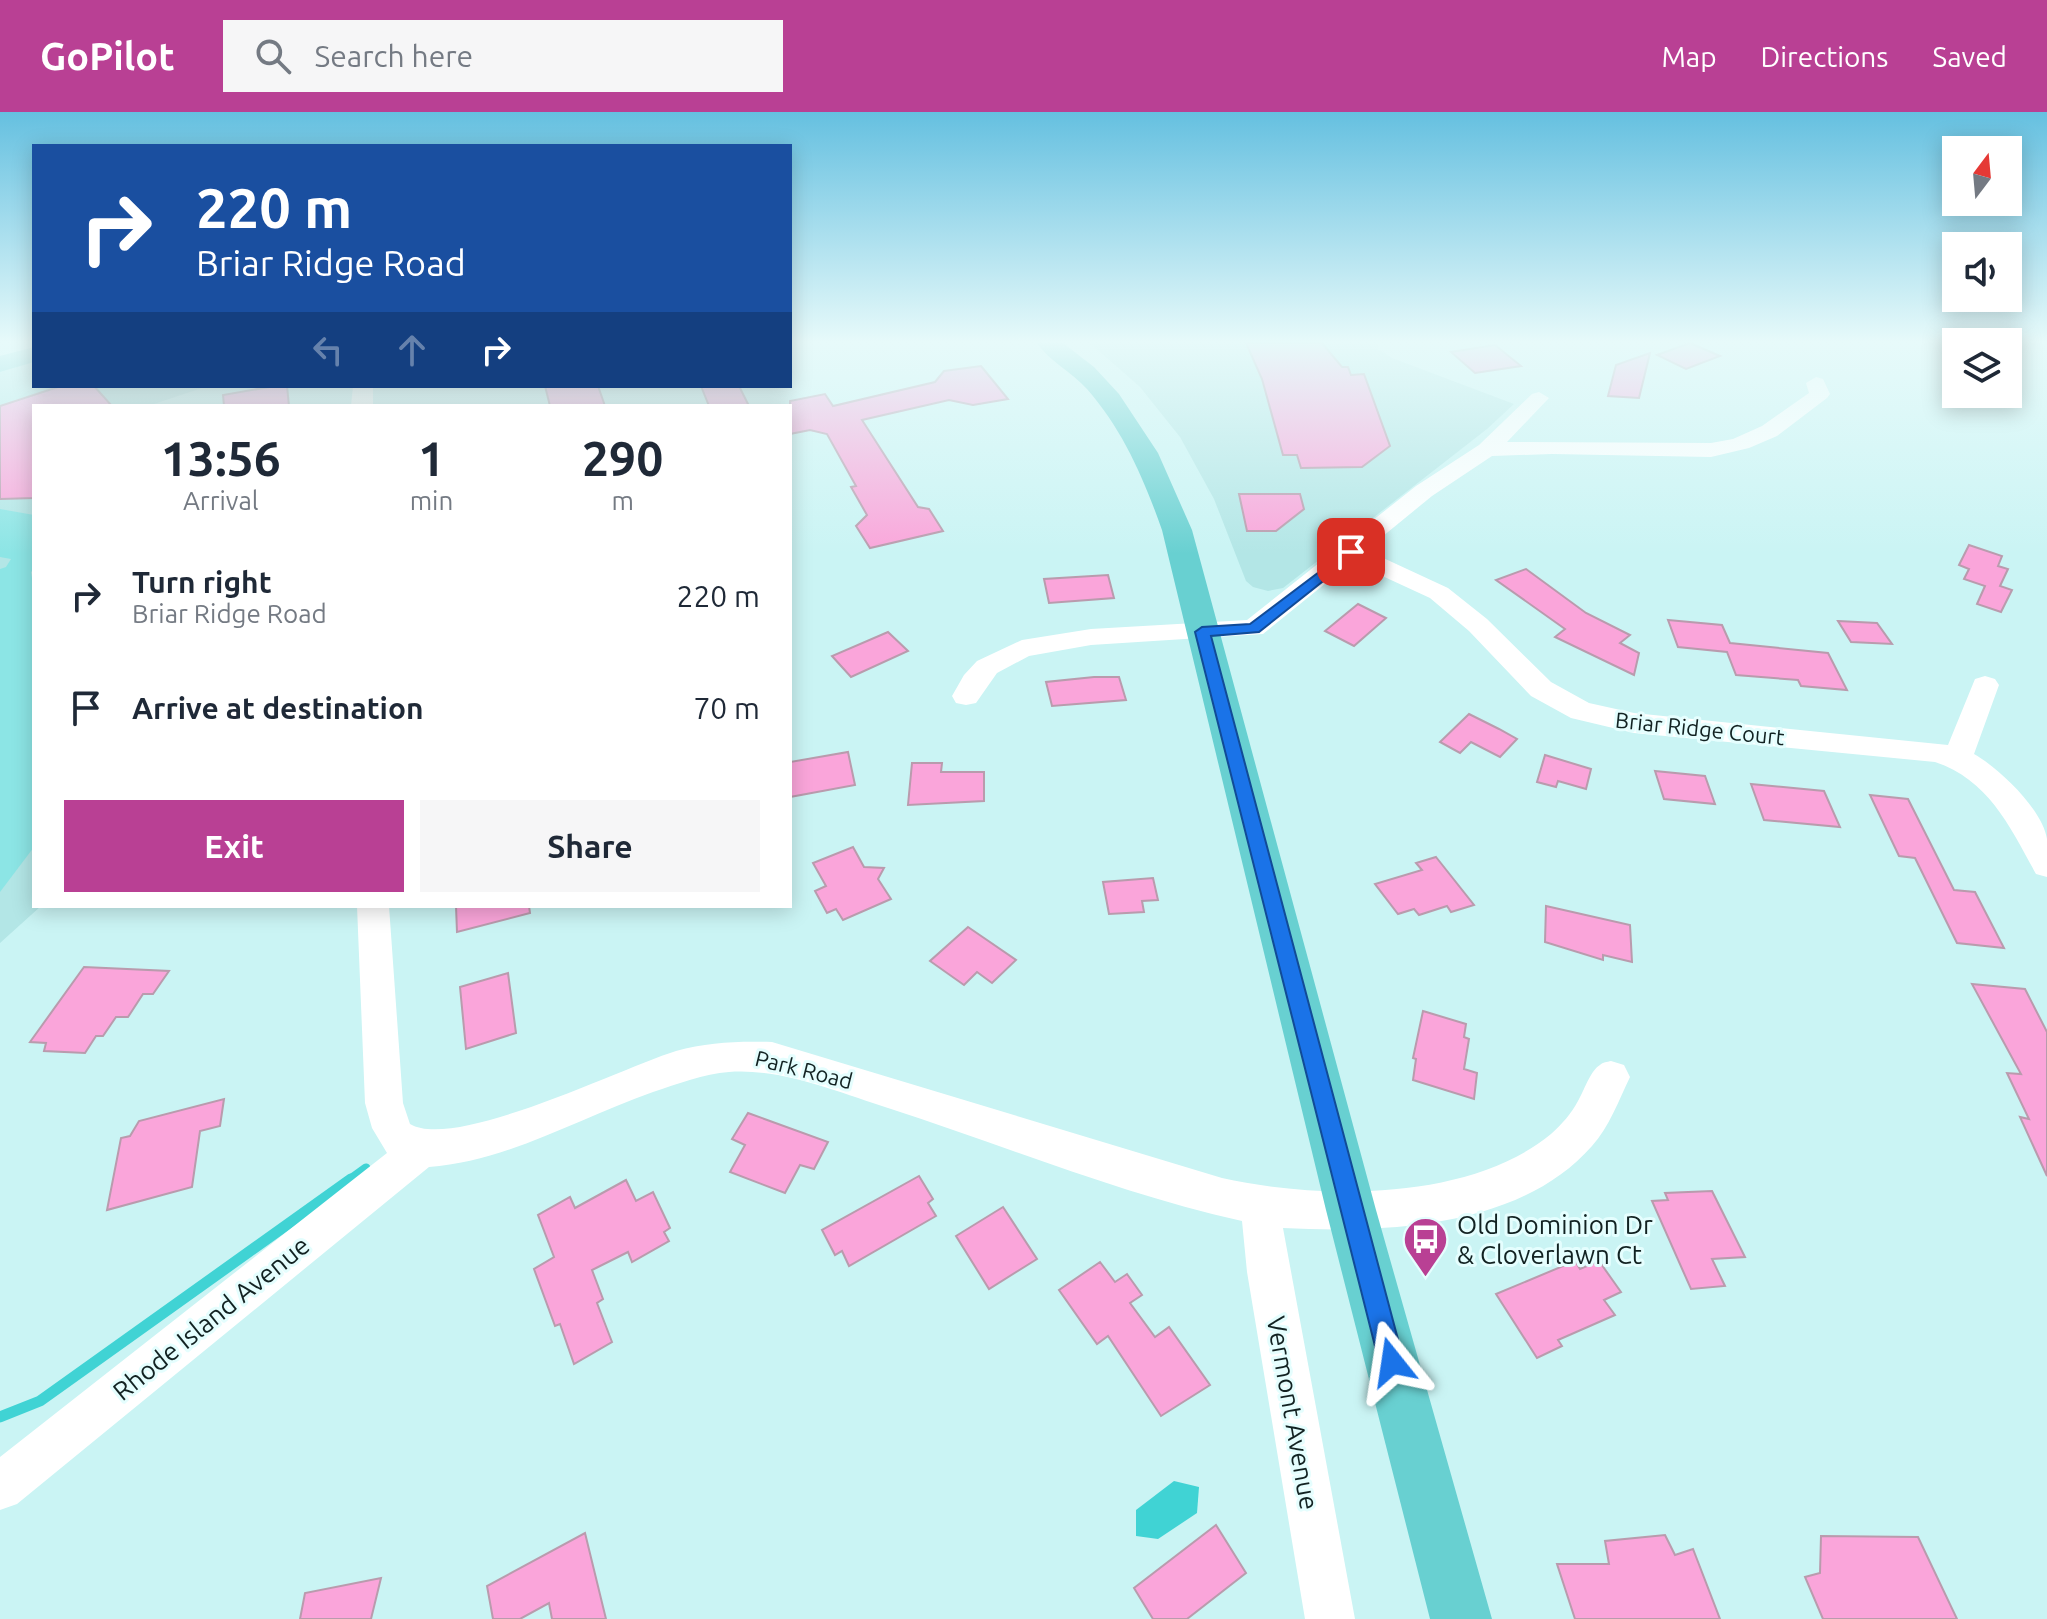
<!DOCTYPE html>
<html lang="en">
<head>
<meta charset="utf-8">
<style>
  :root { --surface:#fff; --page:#f6f6f7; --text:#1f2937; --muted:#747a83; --accent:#b94094 }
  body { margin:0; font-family:Ubuntu,sans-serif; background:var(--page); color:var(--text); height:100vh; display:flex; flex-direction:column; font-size:30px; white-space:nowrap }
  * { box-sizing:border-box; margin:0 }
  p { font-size:26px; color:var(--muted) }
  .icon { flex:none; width:44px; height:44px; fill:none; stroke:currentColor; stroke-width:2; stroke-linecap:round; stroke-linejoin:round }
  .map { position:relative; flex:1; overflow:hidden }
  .drawer { position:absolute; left:32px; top:292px; width:760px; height:504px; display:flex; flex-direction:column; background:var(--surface); border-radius:0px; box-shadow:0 4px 20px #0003 }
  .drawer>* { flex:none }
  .banner { position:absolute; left:32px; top:32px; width:760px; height:244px; border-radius:0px; box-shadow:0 4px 20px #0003; background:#1a4fa0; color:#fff; overflow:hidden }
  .needle { width:52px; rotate:16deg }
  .fabs { position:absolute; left:1942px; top:24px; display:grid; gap:16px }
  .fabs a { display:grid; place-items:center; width:80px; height:80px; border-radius:0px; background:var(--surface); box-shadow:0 4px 20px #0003; font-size:40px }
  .pin { position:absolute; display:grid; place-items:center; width:68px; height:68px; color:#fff; margin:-34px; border-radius:16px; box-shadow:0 4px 12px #0006 }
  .me { position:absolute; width:88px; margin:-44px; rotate:345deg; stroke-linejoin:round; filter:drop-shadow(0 0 6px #0008) }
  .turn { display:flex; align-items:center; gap:28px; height:168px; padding:0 32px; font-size:36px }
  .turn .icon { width:104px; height:104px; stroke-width:2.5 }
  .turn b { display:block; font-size:56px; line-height:68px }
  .lanes { display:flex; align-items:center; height:76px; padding:0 32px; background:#0003; justify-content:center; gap:40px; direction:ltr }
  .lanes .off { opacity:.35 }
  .eta { display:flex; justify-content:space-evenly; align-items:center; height:136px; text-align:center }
  .eta b { font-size:48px; font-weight:600; line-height:56px }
  .cta { display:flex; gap:16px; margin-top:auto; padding:16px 32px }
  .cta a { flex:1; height:92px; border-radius:0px; background:var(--accent); color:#fff; font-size:32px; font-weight:600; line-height:92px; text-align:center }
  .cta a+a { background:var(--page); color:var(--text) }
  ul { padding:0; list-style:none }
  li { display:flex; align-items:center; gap:24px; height:112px; padding:0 32px }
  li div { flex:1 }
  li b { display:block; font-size:30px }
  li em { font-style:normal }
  header { display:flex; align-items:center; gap:48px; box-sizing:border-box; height:112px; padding:0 40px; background:var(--accent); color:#fff }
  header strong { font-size:38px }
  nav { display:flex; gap:44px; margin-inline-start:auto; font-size:28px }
  .search { width:560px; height:72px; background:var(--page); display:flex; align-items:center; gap:20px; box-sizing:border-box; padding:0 28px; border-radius:0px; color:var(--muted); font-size:30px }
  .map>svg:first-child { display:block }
</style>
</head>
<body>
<header>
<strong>GoPilot</strong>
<div class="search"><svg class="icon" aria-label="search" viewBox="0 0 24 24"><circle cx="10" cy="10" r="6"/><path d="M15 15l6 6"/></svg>Search here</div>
<nav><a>Map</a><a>Directions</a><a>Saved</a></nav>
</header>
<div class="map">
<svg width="2047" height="1507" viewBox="0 0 2047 1507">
  <rect width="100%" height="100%" fill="#caf4f4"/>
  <g fill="#b3e6e6">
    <polygon points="1090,231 1378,231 1378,237 1392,246 1514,292 1487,317 1283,476 1268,479 1253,475 1246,469 1214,387 1180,325 1140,275"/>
    <polygon points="34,243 34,274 208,274 148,294 34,294 34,794 41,794 0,831 0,260 33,250"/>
  </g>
  <polygon fill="#8ce5e5" points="0,397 34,403 34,457 31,460 34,478 34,735 0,780 0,457 6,455 11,447 0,445"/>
  <polygon fill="#40d3d4" points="1174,1369 1199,1375 1197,1401 1158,1427 1136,1424 1136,1398"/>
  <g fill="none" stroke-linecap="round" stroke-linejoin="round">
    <polyline stroke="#40d3d4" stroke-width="9" points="348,1069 366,1056"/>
    <polyline stroke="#40d3d4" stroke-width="11" points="0,1305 40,1289 351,1067"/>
  </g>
  <g fill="#faa5da" stroke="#b99bad" stroke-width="2">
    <polygon points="1246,231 1322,231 1342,255 1348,255 1351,263 1364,262 1390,334 1362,355 1301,356 1297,343 1283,343 1262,267"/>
    <polygon points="1690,231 1720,244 1686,257 1657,243"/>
    <polygon points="1495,233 1521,254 1475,261 1451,240"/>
    <polygon points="1650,241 1639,286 1608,284 1616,253"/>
    <polygon points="981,254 1008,287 973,293 949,288 862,308 918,395 929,397 943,419 870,436 856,414 867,403 851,375 856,374 827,322 810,318 790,322 790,289 825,282 833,294 935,270 944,259"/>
    <polygon points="61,274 94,274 112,294 34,294 34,386 0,387 0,294"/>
    <polygon points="275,274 287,274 289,294 224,294 223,283"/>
    <polygon points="545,274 598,274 605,294 550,294"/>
    <polygon points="701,274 739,274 749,294 709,294"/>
    <polygon points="1239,382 1300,382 1304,397 1276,419 1247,419"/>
    <polygon points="1969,433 2002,444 1998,454 2008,457 2000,474 2012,478 2001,500 1977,492 1985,474 1964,467 1969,457 1959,453"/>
    <polygon points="1526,457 1586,501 1630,523 1620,531 1639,541 1634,563 1555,525 1565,517 1496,468"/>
    <polygon points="1108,463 1114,486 1049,491 1044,467"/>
    <polygon points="1358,492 1386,506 1354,534 1325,519"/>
    <polygon points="1668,508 1722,513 1730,531 1828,541 1847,578 1801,574 1798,568 1736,563 1727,540 1678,535"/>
    <polygon points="1838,509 1877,511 1892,532 1851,530"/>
    <polygon points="888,520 908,539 851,565 832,544"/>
    <polygon points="1094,565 1119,565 1126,588 1052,594 1046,570"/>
    <polygon points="1469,602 1499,617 1517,627 1500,645 1471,630 1460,641 1440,630"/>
    <polygon points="848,640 855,673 790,685 790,650"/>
    <polygon points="1545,643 1591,657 1586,677 1558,669 1556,675 1537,670"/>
    <polygon points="912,651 942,651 941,660 984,660 984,689 908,693"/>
    <polygon points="1655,659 1705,664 1715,692 1664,687"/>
    <polygon points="1751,672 1824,679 1840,715 1764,708"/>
    <polygon points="1870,683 1908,687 1954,778 1975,780 2004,836 1957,831 1915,746 1899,744"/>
    <polygon points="853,735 864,755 884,756 878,767 891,787 843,808 836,797 827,801 815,779 826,774 813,751"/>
    <polygon points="1436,745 1474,793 1451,800 1447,794 1419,803 1414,797 1398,802 1375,772 1422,758 1416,751"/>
    <polygon points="1153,766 1158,788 1142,789 1144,800 1109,802 1103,770"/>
    <polygon points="456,794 529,794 530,801 457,820"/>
    <polygon points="1546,794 1630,813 1632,850 1603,843 1603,848 1545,830"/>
    <polygon points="968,815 1016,848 992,871 977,860 964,873 930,849"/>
    <polygon points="84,855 169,859 153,882 143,882 128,905 116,905 103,924 96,924 85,941 44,939 46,931 30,930"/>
    <polygon points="508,861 516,921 466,937 460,875"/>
    <polygon points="1972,872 2025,877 2047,920 2047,1064 2020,1005 2029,1007 2007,961 2021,962"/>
    <polygon points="1423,899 1466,912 1464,925 1469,927 1464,957 1477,961 1474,987 1413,968 1416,947 1413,946"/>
    <polygon points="224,987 220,1014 200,1019 192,1075 107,1098 121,1026 130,1024 139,1009"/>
    <polygon points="748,1001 828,1030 814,1057 800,1053 785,1081 730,1060 745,1033 732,1027"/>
    <polygon points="919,1064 933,1087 928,1091 936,1104 849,1154 842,1139 835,1143 822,1118"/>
    <polygon points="626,1068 636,1089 653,1080 670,1116 664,1120 669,1129 632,1150 628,1140 592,1158 603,1187 597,1191 612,1230 574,1252 560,1212 555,1214 534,1157 554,1145 538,1103 570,1085 575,1096"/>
    <polygon points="1712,1079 1745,1145 1712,1147 1725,1174 1691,1177 1652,1089 1668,1088 1665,1081"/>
    <polygon points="1003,1095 1037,1147 989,1177 956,1124"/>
    <polygon points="1575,1149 1580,1157 1599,1149 1621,1180 1604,1188 1615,1203 1558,1228 1562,1234 1537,1246 1496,1182"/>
    <polygon points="1100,1150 1115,1170 1127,1162 1142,1183 1130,1191 1155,1225 1169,1215 1210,1273 1161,1304 1108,1224 1097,1232 1059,1178"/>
    <polygon points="1216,1413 1246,1461 1187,1507 1153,1507 1134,1476"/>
    <polygon points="585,1421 606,1507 552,1507 549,1491 520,1507 493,1507 487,1474"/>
    <polygon points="1665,1423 1675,1443 1693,1437 1720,1507 1575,1507 1557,1452 1609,1452 1605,1429"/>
    <polygon points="1821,1424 1918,1425 1957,1507 1823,1507 1805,1465 1820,1461"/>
    <polygon points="381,1466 371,1507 300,1507 305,1481"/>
  </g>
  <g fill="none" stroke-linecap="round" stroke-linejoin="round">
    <g fill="#fff" fill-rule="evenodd">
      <path d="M1816,265L1823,267L1830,282L1827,286L1777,324L1749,336L1711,345L1552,342L1492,344L1432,384L1366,438L1448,476L1487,507L1551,570L1589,591L1634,601L1948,633L1975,567L1985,564L1995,567L1999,573L1974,642C1999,656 2043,698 2047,727C2047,739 2047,753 2047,765L2036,762C2010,715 1989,668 1935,650L1634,621L1571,606L1531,584L1469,519L1430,486L1352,450L1263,522L1091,533L1029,544L997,561L976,591L966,593L956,591L952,584L964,563L977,549L1022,528L1091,517L1247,508L1416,374L1479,333L1532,282L1539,280L1549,286L1507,330L1711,331L1733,327L1762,314L1809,281L1806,271Z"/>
      <polygon points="353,274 373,274 373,294 351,294"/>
      <path d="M357,794H389L403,991L410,1012C455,1039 621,956 676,939C708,930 739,929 772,930L1222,1066C1320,1088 1470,1089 1551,1022C1562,1012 1571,1002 1578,989C1584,979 1590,959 1600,953C1603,950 1607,950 1611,949L1624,953L1630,965C1619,988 1609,1015 1592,1034C1519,1117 1384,1121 1283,1116L1355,1507H1305L1247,1160L1242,1109C1121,1082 1006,1034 888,996C838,980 782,956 729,960C704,962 677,972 653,980C579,1006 508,1049 429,1055L17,1392L0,1398V1345L387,1041L372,1016L365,991Z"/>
    </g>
    <g fill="#68d0d1" fill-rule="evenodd">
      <path d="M1037,231H1063L1094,255L1119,282L1158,341L1192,418L1376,1098L1492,1507H1430L1326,1098L1162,418C1144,367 1123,318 1087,277C1072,260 1049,249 1037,231Z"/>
      <polygon points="34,235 34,250 0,260 0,244"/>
    </g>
  </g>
  <linearGradient id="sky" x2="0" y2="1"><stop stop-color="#65c0e0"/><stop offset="0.52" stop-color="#e7fafa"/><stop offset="1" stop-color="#e7fafa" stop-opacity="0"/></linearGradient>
  <rect width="2047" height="442" fill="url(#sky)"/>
  <polygon fill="#1a73e8" stroke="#114b97" stroke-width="2" points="1351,436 1358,440 1356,443 1259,520 1211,524 1404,1250 1401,1258 1392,1262 1383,1258 1379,1250 1195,520 1202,515 1250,512"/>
  <defs>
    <symbol id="bus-pin" viewBox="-11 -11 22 30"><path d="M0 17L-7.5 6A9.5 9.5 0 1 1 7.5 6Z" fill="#b94094" stroke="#e5fefe"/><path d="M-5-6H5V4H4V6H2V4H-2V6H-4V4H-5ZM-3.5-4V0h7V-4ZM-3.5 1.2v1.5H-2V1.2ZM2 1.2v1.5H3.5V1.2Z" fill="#fff"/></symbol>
  </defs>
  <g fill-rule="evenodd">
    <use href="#bus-pin" x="1400" y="1102" width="51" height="69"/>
  </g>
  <g text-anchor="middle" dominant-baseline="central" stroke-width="6" stroke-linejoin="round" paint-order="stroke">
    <g font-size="22" fill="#122222" stroke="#e5fefe">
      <text transform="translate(1700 616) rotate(6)">Briar Ridge Court</text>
      <text transform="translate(804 957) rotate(14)">Park Road</text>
    </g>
    <g font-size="26" fill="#122222" stroke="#e5fefe" text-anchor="start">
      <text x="1457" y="1112">Old Dominion Dr<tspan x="1457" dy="30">&amp; Cloverlawn Ct</tspan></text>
    </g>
    <g font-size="26" fill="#122222" stroke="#e5fefe">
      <text transform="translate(211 1206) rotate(-39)">Rhode Island Avenue</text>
      <text transform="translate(1293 1301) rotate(80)">Vermont Avenue</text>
    </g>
  </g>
</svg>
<div class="fabs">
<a><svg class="needle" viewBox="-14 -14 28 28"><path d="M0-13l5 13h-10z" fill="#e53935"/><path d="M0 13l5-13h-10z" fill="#747a83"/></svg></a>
<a><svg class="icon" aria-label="sound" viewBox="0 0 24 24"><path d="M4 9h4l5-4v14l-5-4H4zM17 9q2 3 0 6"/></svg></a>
<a><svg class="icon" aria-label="layers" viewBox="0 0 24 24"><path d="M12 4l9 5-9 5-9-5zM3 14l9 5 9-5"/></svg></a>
</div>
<div class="pin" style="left:1351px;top:440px;background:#d93025"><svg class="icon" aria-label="arrive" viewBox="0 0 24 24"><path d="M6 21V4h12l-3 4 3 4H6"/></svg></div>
<svg class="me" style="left:1392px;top:1250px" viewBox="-20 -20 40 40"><path d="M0-17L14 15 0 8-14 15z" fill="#1a73e8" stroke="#fff" stroke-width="4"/></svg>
<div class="banner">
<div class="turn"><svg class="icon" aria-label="right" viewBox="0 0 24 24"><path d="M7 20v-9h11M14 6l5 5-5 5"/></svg><div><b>220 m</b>Briar Ridge Road</div></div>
<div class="lanes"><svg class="icon off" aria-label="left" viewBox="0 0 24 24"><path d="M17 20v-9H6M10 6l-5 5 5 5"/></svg><svg class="icon off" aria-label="ahead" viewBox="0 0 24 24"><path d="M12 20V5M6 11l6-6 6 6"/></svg><svg class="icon" aria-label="right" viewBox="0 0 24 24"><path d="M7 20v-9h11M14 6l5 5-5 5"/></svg></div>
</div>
<section class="drawer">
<div class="eta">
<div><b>13:56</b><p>Arrival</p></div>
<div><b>1</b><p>min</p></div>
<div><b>290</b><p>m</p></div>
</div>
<ul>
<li><svg class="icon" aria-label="right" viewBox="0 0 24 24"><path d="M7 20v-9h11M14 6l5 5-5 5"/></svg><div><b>Turn right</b><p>Briar Ridge Road</p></div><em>220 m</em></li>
<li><svg class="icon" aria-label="arrive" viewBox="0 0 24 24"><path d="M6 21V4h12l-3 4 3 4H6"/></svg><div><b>Arrive at destination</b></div><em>70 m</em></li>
</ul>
<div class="cta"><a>Exit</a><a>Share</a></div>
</section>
</div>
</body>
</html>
